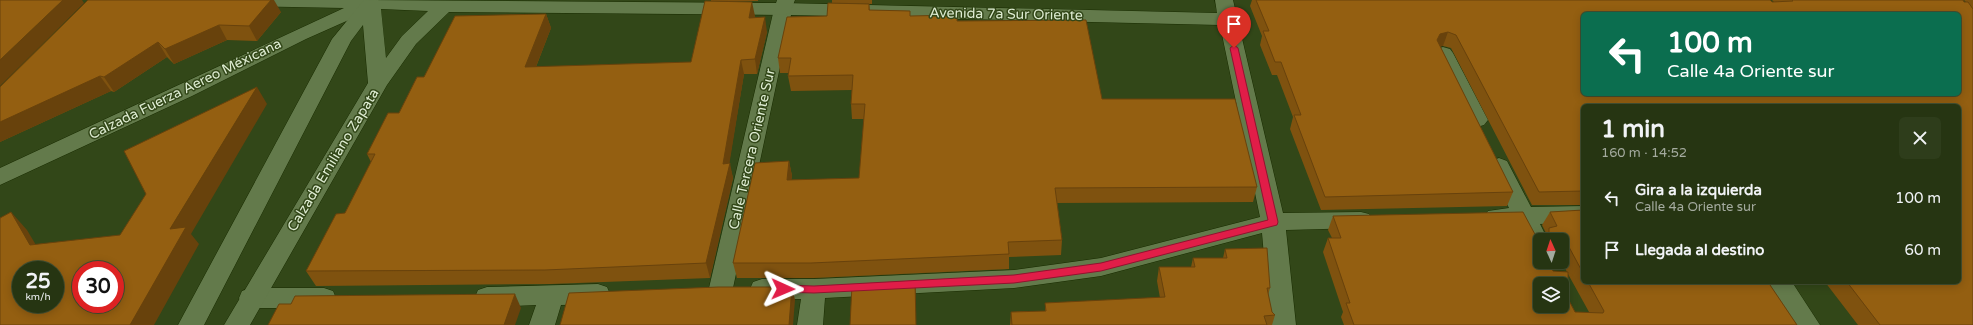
<!DOCTYPE html>
<html lang="es">
<head>
<meta charset="utf-8">
<style>
  :root { --surface:#263512; --page:#2e3d1b; --text:#f1f3f6; --muted:#a4ab9f; --line:#425032 }
  body { margin:0; font-family:"Varela Round",sans-serif; background:var(--page); color:var(--text); height:100vh; display:flex; flex-direction:column; font-size:15px; white-space:nowrap }
  * { box-sizing:border-box; margin:0 }
  p { font-size:13px; color:var(--muted) }
  .icon { flex:none; width:22px; height:22px; fill:none; stroke:currentColor; stroke-width:2; stroke-linecap:round; stroke-linejoin:round }
  .map { position:relative; flex:1; overflow:hidden }
  .drawer { position:absolute; left:1581px; top:104px; width:380px; height:180px; display:flex; flex-direction:column; background:var(--surface); border-radius:6px; box-shadow:0 2px 10px #0003,0 0 0 1px var(--line) }
  .drawer>* { flex:none }
  .top-card { position:absolute; left:1581px; top:12px; width:380px; height:84px; border-radius:6px; box-shadow:0 2px 10px #0003,0 0 0 1px var(--line); background:#0b6e4f; color:#fff; overflow:hidden }
  .needle { width:26px; rotate:357deg }
  .buttons { position:absolute; left:1533px; top:233px; display:grid; gap:8px }
  .buttons a { display:grid; place-items:center; width:36px; height:36px; border-radius:6px; background:var(--surface); box-shadow:0 2px 10px #0003,0 0 0 1px var(--line); font-size:20px }
  .speed { position:absolute; left:12px; top:261px; display:flex; gap:8px; font-size:20px; font-weight:700; text-align:center }
  .speed>* { display:grid; place-content:center; width:52px; height:52px; border-radius:50%; background:var(--surface); box-shadow:0 2px 10px #0003,0 0 0 1px var(--line); line-height:1 }
  .speed small { font-size:10px; font-weight:400 }
  .speed .limit { border:6px solid #d22; background:#fff; color:#111 }
  .pin { position:absolute; display:grid; place-items:center; width:34px; height:34px; color:#fff; margin:-41px -17px; border-radius:50% 50% 50% 0; rotate:-45deg; box-shadow:0 0 4px #0007 }
  .pin .icon { rotate:45deg }
  .me { position:absolute; width:44px; margin:-22px; rotate:91deg; stroke-linejoin:round; filter:drop-shadow(0 0 3px #0008) }
  .turn { display:flex; align-items:center; gap:14px; height:84px; padding:0 20px; font-size:18px }
  .turn .icon { width:52px; height:52px; stroke-width:2.5 }
  .turn b { display:block; font-size:28px; line-height:34px }
  .round { display:grid; place-items:center; flex:none; width:42px; height:42px; border-radius:6px; background:var(--page) }
  .summary { display:flex; align-items:center; justify-content:space-between; height:68px; padding:0 20px }
  h1 { font-size:24px; font-weight:700; line-height:30px }
  ul { padding:0; list-style:none }
  li { display:flex; align-items:center; gap:12px; height:52px; padding:0 20px }
  li div { flex:1 }
  li b { display:block; font-size:15px }
  li em { font-style:normal }
  .map>svg:first-child { display:block }
</style>
</head>
<body>
<div class="map">
<svg width="1973" height="325" viewBox="0 0 1973 325">
  <rect width="100%" height="100%" fill="#324718"/>
  <g fill="none" stroke-linecap="round" stroke-linejoin="round">
    <defs>
      <g id="street">
        <polygon points="236,0 378,0 380,3 378,7 306,39 192,96 0,185 0,168 344,8 245,6 238,4"/>
        <polygon points="1215,0 1233,0 1283,213 1361,212 1369,214 1373,220 1369,226 1361,228 1286,230 1296,325 1270,325 1262,233 1101,276 1014,288 825,298 823,325 797,325 801,299 762,299 753,296 750,289 753,282 762,279 814,279 1014,270 1101,258 1260,217 1220,25 791,15 733,288 730,295 721,298 712,295 709,288 774,9 776,5 783,3 1217,13"/>
        <polygon points="1443,47 1450,49 1453,53 1488,120 1484,125 1477,127 1470,125 1466,120 1433,53 1436,49"/>
        <polygon points="1499,158 1507,161 1531,207 1583,206 1583,222 1540,224 1548,240 1540,240 1540,256 1532,253 1517,225 1496,225 1488,223 1484,217 1488,211 1509,208 1488,166 1491,161"/>
        <polygon points="1767,282 1792,282 1820,325 1793,325"/>
        <polygon points="598,284 607,287 610,294 607,301 598,304 561,305 555,325 529,325 536,305 487,307 478,304 475,297 478,290 487,287"/>
        <polygon points="251,288 324,288 333,291 336,298 333,305 324,308 251,308 242,305 239,298 242,291"/>
      </g>
      <path id="secondary" d="M364,0L776,3L777,0H795L790,13L783,15L449,12L416,44L387,85L250,325H224L368,83L363,25L351,41L204,325H178L332,39ZM381,9L428,11L402,36L386,58Z"/>
    </defs>
    <use href="#street" stroke="#192c00" stroke-width="1"/>
    <use href="#secondary" stroke="#192c00" stroke-width="1"/>
    <use href="#street" fill="#637a4b" fill-rule="evenodd"/>
    <use href="#secondary" fill="#637a4b" fill-rule="evenodd"/>
  </g>
  <g fill="#7f520f" fill-rule="evenodd">
    <polygon points="88,0 281,12 257,41 227,40 174,64 167,57 114,92 111,91 0,142 0,87"/>
    <rect x="711" y="0" width="47" height="1"/>
    <polygon points="832,0 872,0 872,4 832,3"/>
    <path d="M1252,0H1770L1772,2H1774L1772,0H1963L1964,2H1966L1964,0H1973V325H1858L1825,282H1959V106H1583V205H1532L1451,48L1443,46H1440L1513,192L1507,206L1321,210L1290,129L1293,117L1277,75H1272L1260,45L1262,36L1250,6ZM1583,14L1959,94H1583Z"/>
    <polygon points="869,4 870,10 910,11 910,16 958,21 1102,99 1257,187 1253,202 1057,203 1062,240 1061,255 1009,257 1009,269 814,278 737,278 733,263 789,161 792,176 791,180 859,178 864,119 852,119 851,104 852,90 791,91 788,76 789,73 780,73 778,58"/>
    <polygon points="546,14 551,28 536,67 691,62 755,16 755,17 767,32 757,74 744,74 729,163 733,178 710,278 551,284 316,286 306,271 345,213 371,162 367,154 399,113"/>
    <path d="M1583,210V282H1768L1797,325H1344L1341,317L1343,312L1323,252L1328,238H1332L1328,230L1333,216L1540,262L1553,271L1567,272L1562,262V240H1542L1546,233L1542,225L1550,212ZM1568,274L1589,312H1575L1566,295L1568,291Z"/>
    <polygon points="1225,249 1270,288 1268,295 1272,312 1275,315 1272,325 1010,325 1011,312 1045,311 1045,303 1160,298 1157,281 1159,267 1191,267 1193,258 1223,258"/>
  </g>
  <g fill="#68420c">
    <polygon points="63,0 82,0 84,3 0,86 0,60"/>
    <polygon points="271,0 274,0 281,12 257,41 249,26"/>
    <polygon points="752,2 755,16 751,32 749,18"/>
    <polygon points="546,14 551,28 530,82 525,67"/>
    <polygon points="765,17 767,32 757,74 755,59"/>
    <polygon points="219,25 227,40 174,64 165,49"/>
    <polygon points="1448,32 1443,46 1435,48 1437,40 1440,34"/>
    <polygon points="158,42 167,57 114,92 104,77"/>
    <polygon points="741,60 744,74 729,166 730,163 733,178 710,278 706,263"/>
    <polygon points="100,76 111,91 0,142 0,122"/>
    <polygon points="257,87 267,104 191,234 199,244 154,325 130,325 170,229"/>
    <polygon points="789,161 792,176 789,195 787,180"/>
    <polygon points="11,212 27,230 46,262 30,245"/>
    <polygon points="915,281 916,295 916,325"/>
    <polygon points="792,287 795,300 793,325 789,325"/>
    <polygon points="515,294 521,308 515,325 504,325"/>
  </g>
  <g fill="#945f11" stroke="#68420c" fill-rule="evenodd">
    <polygon points="0,0 63,0 0,60"/>
    <polygon points="88,0 271,0 249,26 219,25 165,49 158,42 104,77 100,76 0,122 0,87"/>
    <path d="M1256,0H1770L1772,2L1793,1L1792,0H1963L1964,2H1968L1973,9V325H1880L1847,282H1959V106H1583V191L1539,192L1456,35L1448,32L1440,34L1437,40L1513,192L1325,197L1294,115H1301L1281,62H1275L1263,31H1269ZM1583,14H1959V94H1583Z"/>
    <polygon points="705,1 752,2 749,18 765,17 755,59 741,60 723,164 730,163 706,263 545,270 306,271 336,214 345,213 375,154 367,154 388,113 399,113 417,77 424,77 455,16 546,14 525,67 691,62"/>
    <polygon points="828,3 869,4 869,10 910,11 910,16 957,15 957,21 1086,20 1102,99 1235,99 1257,187 1055,188 1062,240 1008,242 1009,254 811,263 733,263 755,163 789,161 787,180 859,178 865,104 851,104 853,75 788,76 791,58 778,58 787,17 827,16"/>
    <path d="M257,87L170,229L186,227L130,325H0V218L11,212L30,245L120,235L146,194L124,151ZM21,270H55V304H21ZM81,270H115V304H81Z"/>
    <polygon points="1583,210 1583,273 1569,247 1562,247 1562,240 1549,240 1549,228 1557,226 1550,212"/>
    <path d="M1523,212L1538,240L1540,241V262H1549L1553,271L1568,272V291H1565V293L1575,312L1603,313L1604,311L1588,282H1768L1797,325H1354L1346,303H1350L1328,238H1341L1333,216ZM1540,284H1562V306H1540Z"/>
    <polygon points="1267,248 1270,288 1267,288 1272,312 1275,315 1264,316 1267,325 1012,325 1011,312 1046,311 1045,303 1165,297 1159,267 1195,267 1193,258 1227,258 1225,249"/>
    <polygon points="915,281 916,325 850,325 852,285"/>
    <polygon points="718,287 792,287 789,325 560,325 569,293"/>
    <polygon points="515,294 504,325 268,325 279,304 291,304 295,296"/>
  </g>
  <polygon fill="#e11d48" stroke="#92132f" points="1234,45 1238,48 1278,222 1277,225 1101,271 1014,283 814,293 780,292 778,289 780,286 783,285 814,286 1014,275 1101,263 1268,220 1230,48"/>
  <g text-anchor="middle" dominant-baseline="central" stroke-width="3" stroke-linejoin="round" paint-order="stroke">
    <g font-size="14" fill="#deecd2" stroke="#324718">
      <text transform="translate(1006 14) rotate(1)">Avenida 7a Sur Oriente</text>
      <text transform="translate(185 89) rotate(-26)">Calzada Fuerza Aereo Méxicana</text>
      <text transform="translate(752 149) rotate(-77)">Calle Tercera Oriente Sur</text>
      <text transform="translate(333 160) rotate(-59)">Calzada Emiliano Zapata</text>
    </g>
  </g>
</svg>
<div class="buttons">
<a><svg class="needle" viewBox="-14 -14 28 28"><path d="M0-13l5 13h-10z" fill="#e53935"/><path d="M0 13l5-13h-10z" fill="#a4ab9f"/></svg></a>
<a><svg class="icon" aria-label="layers" viewBox="0 0 24 24"><path d="M12 4l9 5-9 5-9-5zM3 14l9 5 9-5"/></svg></a>
</div>
<div class="speed"><div>25<small>km/h</small></div><div class="limit">30</div></div>
<div class="pin" style="left:1234px;top:48px;background:#d93025"><svg class="icon" aria-label="arrive" viewBox="0 0 24 24"><path d="M6 21V4h12l-3 4 3 4H6"/></svg></div>
<svg class="me" style="left:783px;top:289px" viewBox="-20 -20 40 40"><path d="M0-17L14 15 0 8-14 15z" fill="#e11d48" stroke="#fff" stroke-width="4"/></svg>
<div class="top-card">
<div class="turn"><svg class="icon" aria-label="left" viewBox="0 0 24 24"><path d="M17 20v-9H6M10 6l-5 5 5 5"/></svg><div><b>100 m</b>Calle 4a Oriente sur</div></div>
</div>
<section class="drawer">
<div class="summary"><div><h1>1 min</h1><p>160 m · 14:52</p></div><a class="round"><svg class="icon" aria-label="close" viewBox="0 0 24 24"><path d="M6 6l12 12M18 6L6 18"/></svg></a></div>
<ul>
<li><svg class="icon" aria-label="left" viewBox="0 0 24 24"><path d="M17 20v-9H6M10 6l-5 5 5 5"/></svg><div><b>Gira a la izquierda</b><p>Calle 4a Oriente sur</p></div><em>100 m</em></li>
<li><svg class="icon" aria-label="arrive" viewBox="0 0 24 24"><path d="M6 21V4h12l-3 4 3 4H6"/></svg><div><b>Llegada al destino</b></div><em>60 m</em></li>
</ul>
</section>
</div>
</body>
</html>
